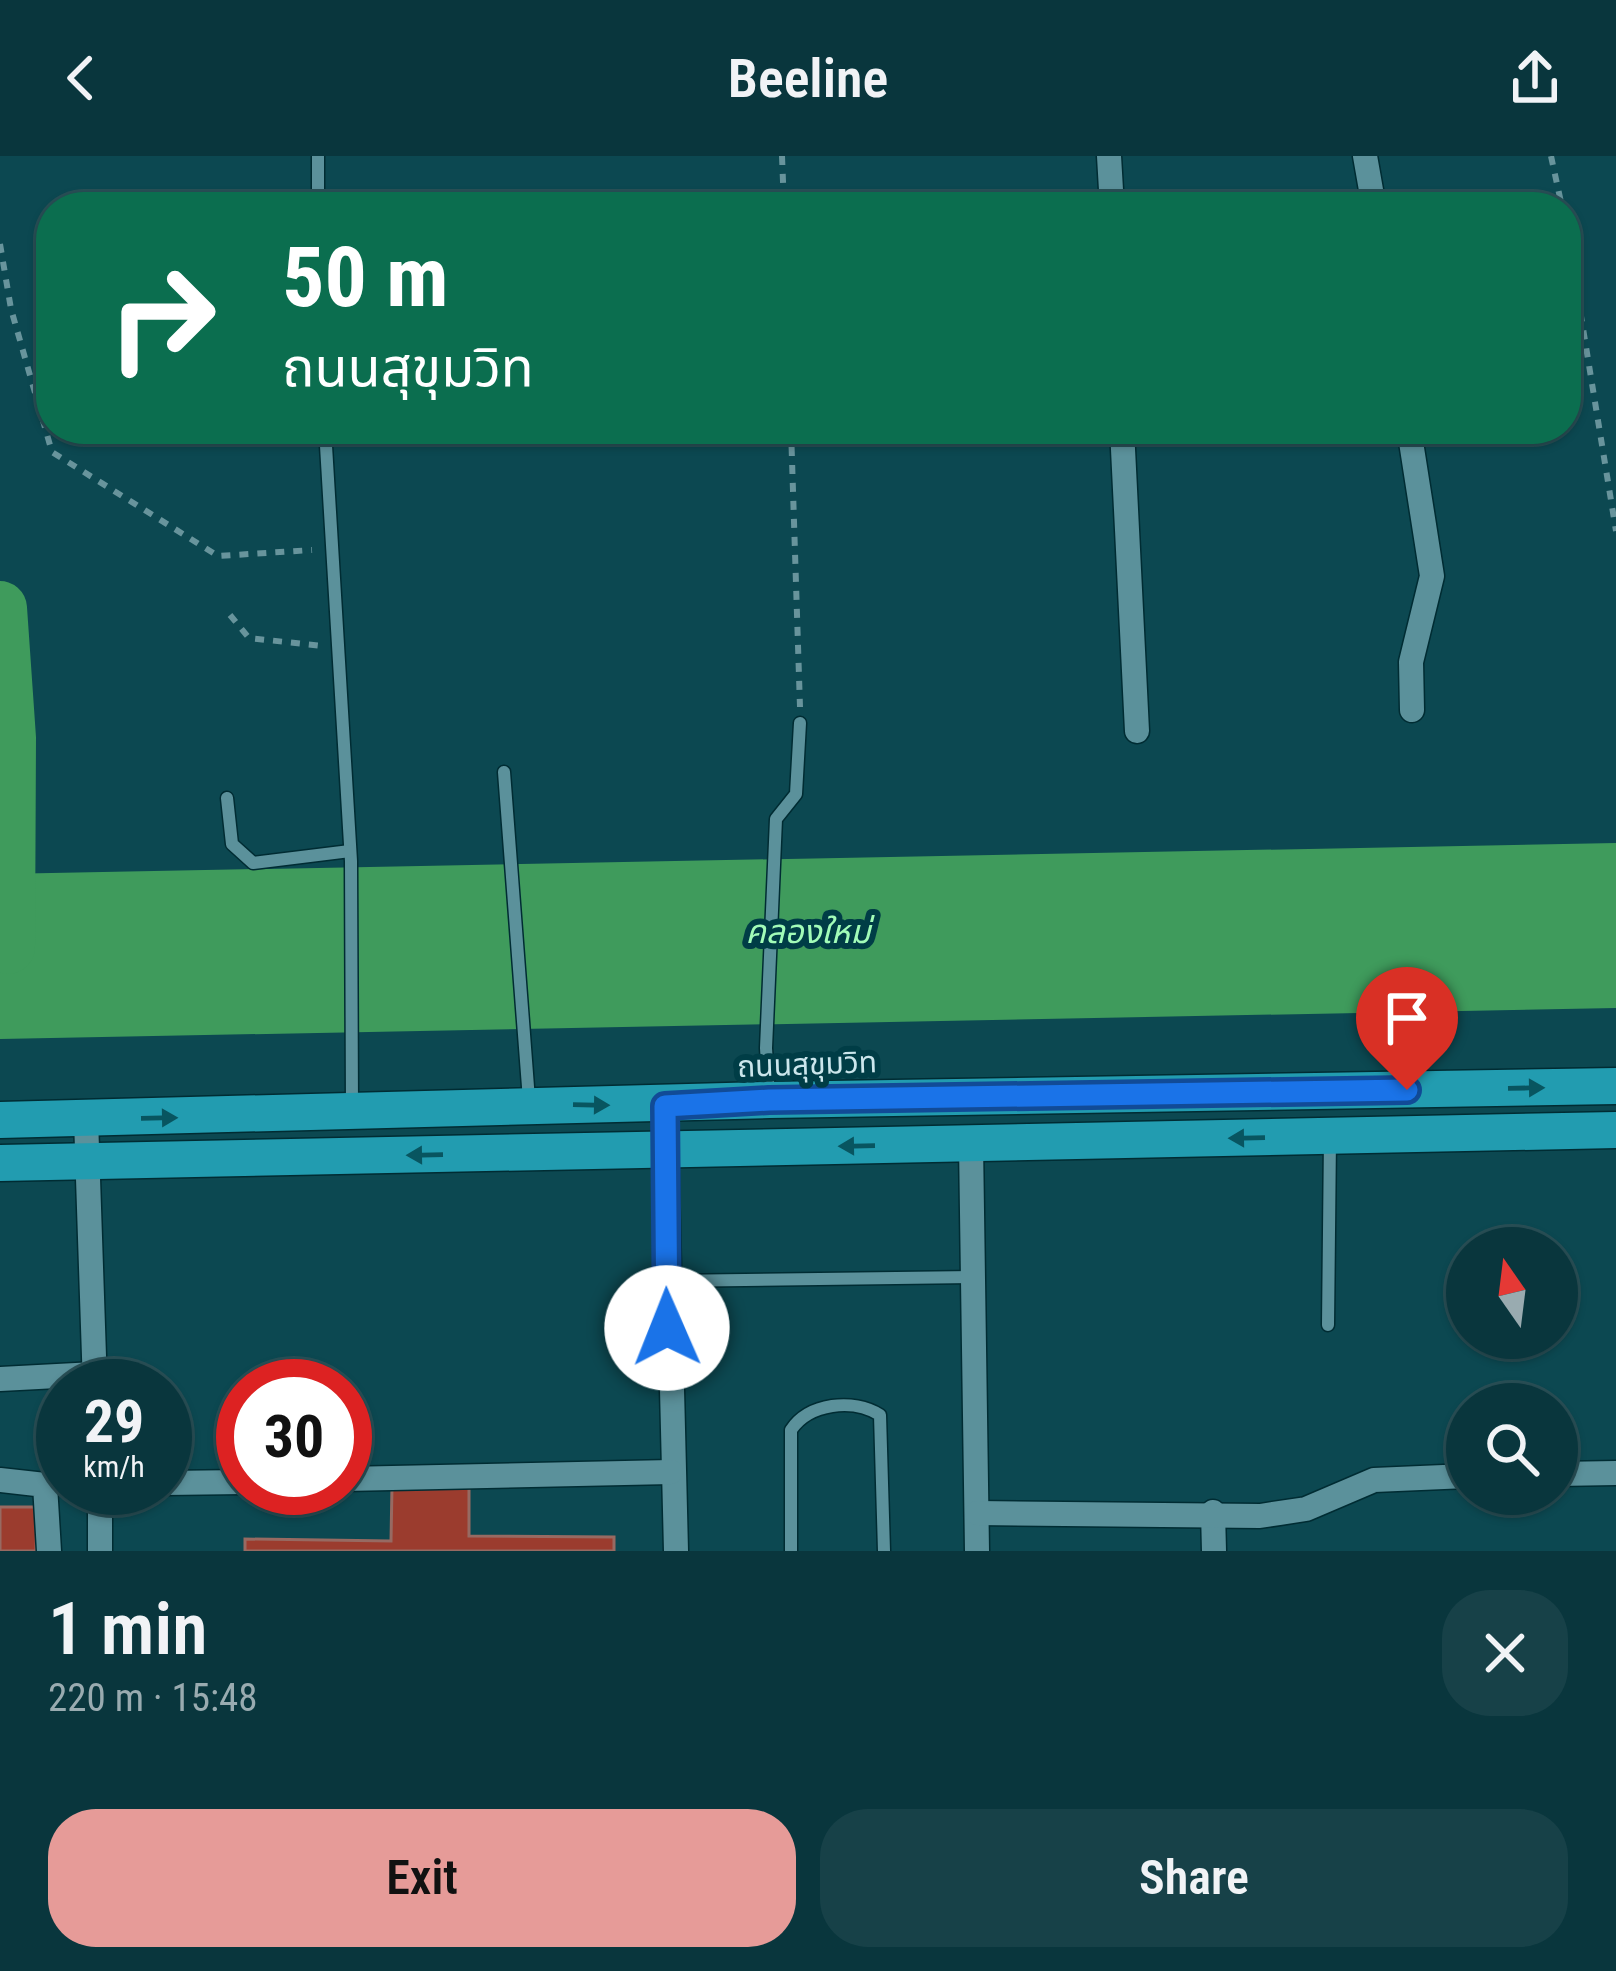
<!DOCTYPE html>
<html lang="en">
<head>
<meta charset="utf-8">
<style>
  :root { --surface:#09363d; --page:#174148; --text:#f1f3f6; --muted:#99abb0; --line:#295057; --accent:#e69b98 }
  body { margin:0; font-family:"Roboto Condensed","Noto Sans Thai",sans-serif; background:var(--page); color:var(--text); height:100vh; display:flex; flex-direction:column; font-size:45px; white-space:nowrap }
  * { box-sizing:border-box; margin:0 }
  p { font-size:39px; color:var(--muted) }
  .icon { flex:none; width:66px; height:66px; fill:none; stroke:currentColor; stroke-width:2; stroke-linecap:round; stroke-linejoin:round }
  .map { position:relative; height:1395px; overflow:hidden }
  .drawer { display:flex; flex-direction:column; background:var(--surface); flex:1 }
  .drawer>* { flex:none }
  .banner { position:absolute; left:36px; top:36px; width:1545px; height:252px; border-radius:48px; box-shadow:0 3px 9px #0004,0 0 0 3px var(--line); background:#0b6e4f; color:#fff; overflow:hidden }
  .needle { width:78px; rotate:346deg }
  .buttons { position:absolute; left:1446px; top:1071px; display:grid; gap:24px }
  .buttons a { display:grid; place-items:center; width:132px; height:132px; border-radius:50%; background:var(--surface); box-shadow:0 3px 9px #0004,0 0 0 3px var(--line); font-size:60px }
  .speed { position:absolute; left:36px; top:1203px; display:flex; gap:24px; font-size:60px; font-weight:700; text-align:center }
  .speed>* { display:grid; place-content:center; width:156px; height:156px; border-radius:50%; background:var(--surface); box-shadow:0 3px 9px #0004,0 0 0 3px var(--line); line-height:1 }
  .speed small { font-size:30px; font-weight:400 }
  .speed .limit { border:18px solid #d22; background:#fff; color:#111 }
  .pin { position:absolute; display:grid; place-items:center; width:102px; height:102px; color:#fff; margin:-123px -51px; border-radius:50% 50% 50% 0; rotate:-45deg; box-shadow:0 0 12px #0007 }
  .pin .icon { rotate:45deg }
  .me { position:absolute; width:132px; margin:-66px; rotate:359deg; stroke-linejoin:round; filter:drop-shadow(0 0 9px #0008) }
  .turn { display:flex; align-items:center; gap:42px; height:252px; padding:0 48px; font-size:54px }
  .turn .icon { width:156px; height:156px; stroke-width:2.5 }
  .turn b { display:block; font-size:84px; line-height:102px }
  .round { display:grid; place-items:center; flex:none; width:126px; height:126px; border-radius:48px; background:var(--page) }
  .summary { display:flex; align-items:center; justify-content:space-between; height:204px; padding:0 48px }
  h1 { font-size:72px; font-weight:600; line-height:90px }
  .action { display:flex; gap:24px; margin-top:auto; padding:24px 48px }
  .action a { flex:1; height:138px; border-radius:48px; background:var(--accent); color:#111; font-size:48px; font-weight:600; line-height:138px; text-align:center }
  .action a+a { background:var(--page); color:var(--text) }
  header { display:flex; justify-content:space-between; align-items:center; height:156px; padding:0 48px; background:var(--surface); font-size:54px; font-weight:600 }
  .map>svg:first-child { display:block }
</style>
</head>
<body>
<header><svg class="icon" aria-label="back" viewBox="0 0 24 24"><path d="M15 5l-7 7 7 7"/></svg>Beeline<svg class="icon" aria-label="share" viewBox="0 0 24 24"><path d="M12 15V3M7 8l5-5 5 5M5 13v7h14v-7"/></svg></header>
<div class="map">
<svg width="1616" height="1395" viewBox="0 0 1616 1395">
  <rect width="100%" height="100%" fill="#0c4851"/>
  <polygon fill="#3f9b5c" points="1616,687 1616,852 0,883 0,718"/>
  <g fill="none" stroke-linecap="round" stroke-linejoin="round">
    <polyline stroke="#3f9b5c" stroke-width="54" points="0,452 9,582 8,791"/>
  </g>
  <g fill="#9b3c2e" stroke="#976a62" stroke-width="3">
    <polygon points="392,1330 469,1331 469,1380 614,1381 614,1395 245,1395 245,1383 391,1385"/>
    <polygon points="0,1351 37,1351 36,1395 0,1395"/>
  </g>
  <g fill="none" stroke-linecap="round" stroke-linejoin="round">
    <defs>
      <g id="lane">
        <polyline points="318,0 318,51"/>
        <polyline points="325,273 351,705 352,951"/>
        <polyline points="504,616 529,944"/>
        <polyline points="227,642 232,688 253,707 350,695"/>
        <polyline points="769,942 766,892 776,663 796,638 800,567"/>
        <polyline points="667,1125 973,1121"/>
        <polyline points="1328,1169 1330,982"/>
        <path d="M791,1395V1274C809,1247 853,1242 880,1259L884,1395"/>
      </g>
      <g id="street">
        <polyline points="1109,0 1112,51"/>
        <polyline points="1365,0 1374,51"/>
        <polyline points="1122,273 1137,575"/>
        <polyline points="1409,273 1432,420 1411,506 1412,554"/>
        <polyline points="665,950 676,1395"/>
        <polyline points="86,963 95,1230"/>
        <polyline points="971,988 977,1395"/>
        <polyline points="0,1223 95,1218"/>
        <polyline points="1557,1318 1616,1317"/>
        <polyline points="345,1323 671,1316"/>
        <polyline points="0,1324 45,1329 49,1395"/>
        <polyline points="165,1327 243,1326"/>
        <polyline points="100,1332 100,1395"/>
        <polyline points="1213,1356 1214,1395"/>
        <polyline points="977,1357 1260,1360 1306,1353 1374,1324 1467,1320"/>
      </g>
      <g id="highway">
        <polyline points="0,964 769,944 1616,930"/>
        <polyline points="0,1007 1616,974"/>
      </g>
    </defs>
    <use href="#lane" stroke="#002c33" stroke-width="15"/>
    <use href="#street" stroke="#002c33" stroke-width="27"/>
    <use href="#highway" stroke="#002c33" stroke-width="39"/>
    <g stroke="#68949c" stroke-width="6" stroke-dasharray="9 9" stroke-linecap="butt">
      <polyline points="782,0 784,51"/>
      <polyline points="1551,0 1562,51"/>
      <polyline points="1566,68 1616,375"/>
      <polyline points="0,88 11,153 52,296 218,400 312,394"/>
      <polyline points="791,273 800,551"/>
      <polyline points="230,459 249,482 322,490"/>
    </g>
    <use href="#lane" stroke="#5b919b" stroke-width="12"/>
    <use href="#street" stroke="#5b919b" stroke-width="24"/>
    <use href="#highway" stroke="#229cb0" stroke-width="36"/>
  </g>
  <defs><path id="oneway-solid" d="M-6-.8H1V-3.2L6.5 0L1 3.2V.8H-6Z" transform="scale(3)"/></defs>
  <g fill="#085560">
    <use href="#oneway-solid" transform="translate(1526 932) rotate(-1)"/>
    <use href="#oneway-solid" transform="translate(591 949) rotate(1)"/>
    <use href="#oneway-solid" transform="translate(159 962) rotate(-1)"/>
    <use href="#oneway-solid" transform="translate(1247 982) rotate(179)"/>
    <use href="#oneway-solid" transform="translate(857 990) rotate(179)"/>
    <use href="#oneway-solid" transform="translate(425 999) rotate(179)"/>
  </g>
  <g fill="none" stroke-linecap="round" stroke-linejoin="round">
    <defs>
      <polyline id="route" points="667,1172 665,950 769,944 1407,934"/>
    </defs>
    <use href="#route" stroke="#114b97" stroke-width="30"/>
    <use href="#route" stroke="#1a73e8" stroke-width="21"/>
  </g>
  <g text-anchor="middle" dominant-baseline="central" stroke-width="12" stroke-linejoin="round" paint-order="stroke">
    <g font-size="30" fill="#cbe6ec" stroke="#003d46">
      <text transform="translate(807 908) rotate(-2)">ถนนสุขุมวิท</text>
    </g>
    <g font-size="33" font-style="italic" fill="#a2fcb8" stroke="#003d46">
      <text x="808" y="775">คลองใหม่</text>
    </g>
  </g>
</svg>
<div class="buttons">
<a><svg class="needle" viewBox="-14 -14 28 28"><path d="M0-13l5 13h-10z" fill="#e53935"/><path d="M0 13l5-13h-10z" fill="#99abb0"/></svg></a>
<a><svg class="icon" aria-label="search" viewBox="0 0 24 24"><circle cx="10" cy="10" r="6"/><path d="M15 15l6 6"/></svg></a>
</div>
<div class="speed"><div>29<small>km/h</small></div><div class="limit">30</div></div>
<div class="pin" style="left:1407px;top:934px;background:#d93025"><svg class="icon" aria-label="arrive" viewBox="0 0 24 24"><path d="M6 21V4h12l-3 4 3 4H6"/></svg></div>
<svg class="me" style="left:667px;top:1172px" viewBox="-20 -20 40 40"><circle r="19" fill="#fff"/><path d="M0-13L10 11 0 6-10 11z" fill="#1a73e8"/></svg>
<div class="banner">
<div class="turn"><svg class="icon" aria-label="right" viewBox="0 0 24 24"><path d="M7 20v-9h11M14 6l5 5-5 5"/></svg><div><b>50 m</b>ถนนสุขุมวิท</div></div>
</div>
</div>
<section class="drawer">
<div class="summary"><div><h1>1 min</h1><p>220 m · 15:48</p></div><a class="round"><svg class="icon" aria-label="close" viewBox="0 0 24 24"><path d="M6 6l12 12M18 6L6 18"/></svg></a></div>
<div class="action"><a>Exit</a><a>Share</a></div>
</section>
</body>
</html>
